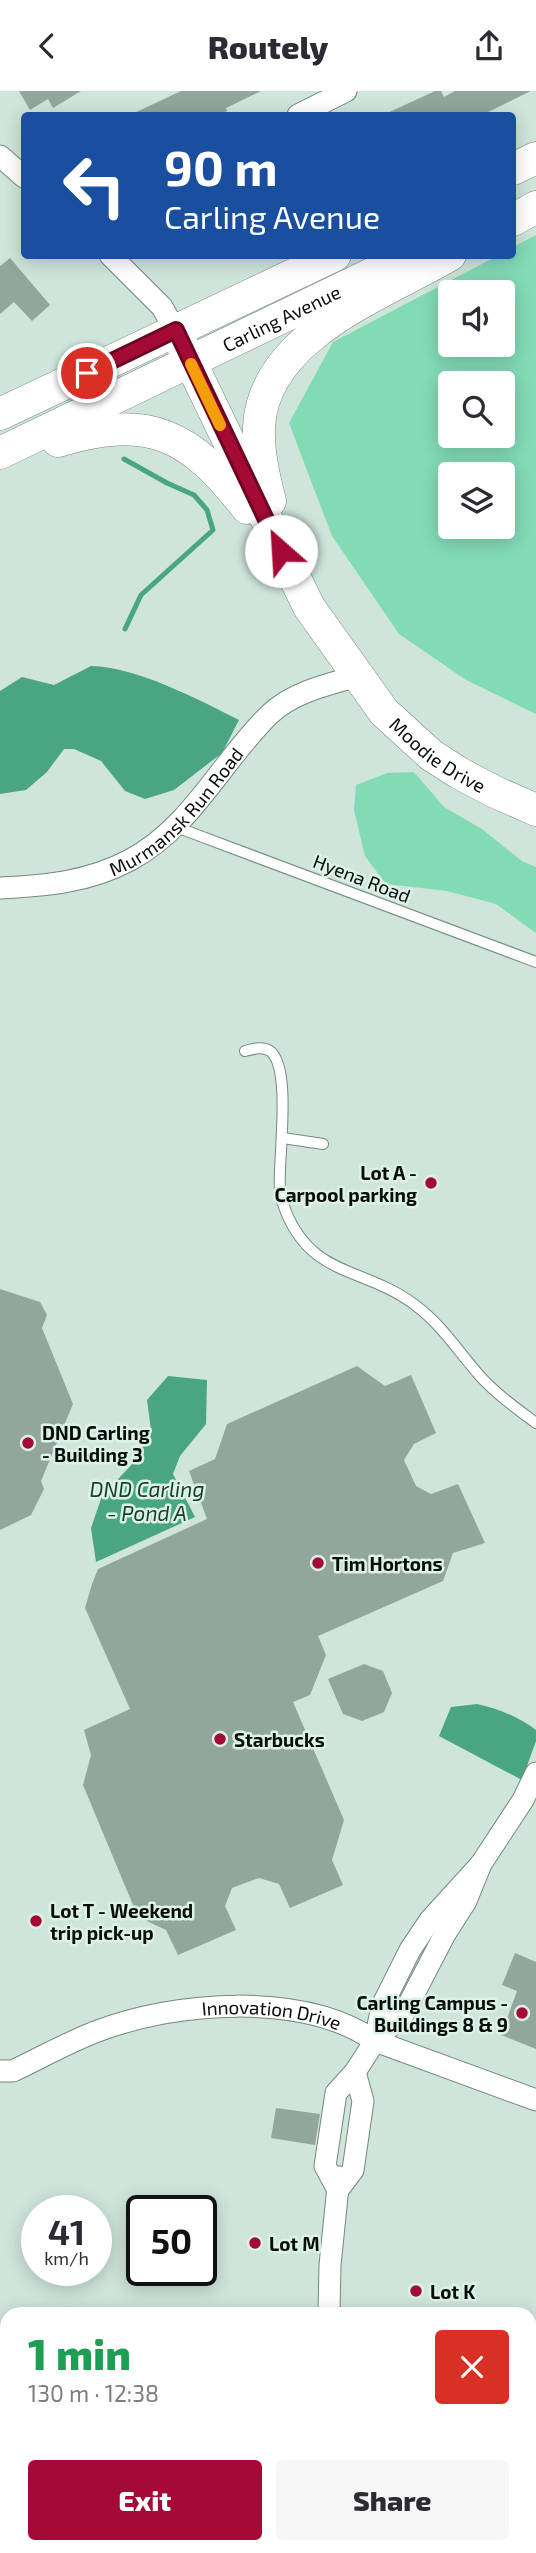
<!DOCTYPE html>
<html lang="en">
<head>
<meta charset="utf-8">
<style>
  :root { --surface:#fff; --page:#f7f7f7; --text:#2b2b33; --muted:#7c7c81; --accent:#a50a36 }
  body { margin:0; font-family:"Exo 2",sans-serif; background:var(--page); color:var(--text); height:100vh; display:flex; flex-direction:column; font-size:26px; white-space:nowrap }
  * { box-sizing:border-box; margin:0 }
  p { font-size:23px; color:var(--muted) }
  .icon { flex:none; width:38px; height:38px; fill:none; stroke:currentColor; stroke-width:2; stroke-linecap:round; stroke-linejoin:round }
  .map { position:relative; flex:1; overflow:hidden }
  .sheet { position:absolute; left:0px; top:2216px; width:537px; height:247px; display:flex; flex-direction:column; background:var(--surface); border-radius:21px 21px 0 0; box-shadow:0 4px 18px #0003 }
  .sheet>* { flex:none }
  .banner { position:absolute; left:21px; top:21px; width:495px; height:147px; border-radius:7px; box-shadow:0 4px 18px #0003; background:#1a4fa0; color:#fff; overflow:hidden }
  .controls { position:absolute; left:438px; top:189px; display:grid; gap:14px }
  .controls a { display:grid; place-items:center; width:77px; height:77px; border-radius:7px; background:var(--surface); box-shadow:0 4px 18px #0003; font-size:35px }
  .speed { position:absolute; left:21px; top:2104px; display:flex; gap:14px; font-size:35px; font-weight:700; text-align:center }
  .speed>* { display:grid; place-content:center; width:91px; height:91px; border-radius:50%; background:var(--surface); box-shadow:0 4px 18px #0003; line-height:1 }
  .speed small { font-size:18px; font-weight:400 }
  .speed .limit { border:4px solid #111; border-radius:10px; background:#fff; color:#111 }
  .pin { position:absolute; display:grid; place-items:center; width:60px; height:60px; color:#fff; margin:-30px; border:4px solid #fff; border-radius:50%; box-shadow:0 2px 7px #0007 }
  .me { position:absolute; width:77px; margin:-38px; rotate:334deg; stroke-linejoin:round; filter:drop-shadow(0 0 5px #0008) }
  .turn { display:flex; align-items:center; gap:24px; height:147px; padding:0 28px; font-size:32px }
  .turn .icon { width:91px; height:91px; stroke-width:2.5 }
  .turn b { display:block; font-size:49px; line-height:60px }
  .round { display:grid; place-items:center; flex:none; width:74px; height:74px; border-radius:7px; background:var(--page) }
  .head { display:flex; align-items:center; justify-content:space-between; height:119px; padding:0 28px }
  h1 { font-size:42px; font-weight:800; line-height:52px; color:#1e9e55 }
  .cta { display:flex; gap:14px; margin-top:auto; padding:14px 28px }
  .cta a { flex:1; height:80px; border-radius:7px; background:var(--accent); color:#fff; font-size:28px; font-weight:800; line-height:80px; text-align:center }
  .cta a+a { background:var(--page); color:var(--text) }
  header { display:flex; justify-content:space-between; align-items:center; height:91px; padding:0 28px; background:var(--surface); font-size:32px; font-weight:800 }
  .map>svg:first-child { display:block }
</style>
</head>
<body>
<header><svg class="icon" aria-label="back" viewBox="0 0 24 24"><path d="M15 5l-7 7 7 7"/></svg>Routely<svg class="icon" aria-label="share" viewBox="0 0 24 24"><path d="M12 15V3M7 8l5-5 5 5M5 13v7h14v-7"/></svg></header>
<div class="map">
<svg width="536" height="2462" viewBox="0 0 536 2462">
  <rect width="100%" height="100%" fill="#cfe5da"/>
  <g fill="#83dbb6" fill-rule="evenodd">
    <path d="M536,144V623L466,589L399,543L332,445L289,332L333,251L497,165L513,164V156ZM450,201H502V254H450ZM450,292H502V345H450ZM450,383H502V436H450Z"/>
    <polygon points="414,681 444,716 482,738 522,770 536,776 536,842 496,813 447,800 386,793 365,765 354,719 356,694 387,682"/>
  </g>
  <g fill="#4aa682">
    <path d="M91,575C137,576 197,608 239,629L222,662L174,699L145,708L125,700L101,670L74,658H64L47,681L26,699L0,703V600L22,586L54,594Z"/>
    <polygon points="168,1285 207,1289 206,1333 180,1365 173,1383 195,1426 96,1471 91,1437 102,1405 136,1369 151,1339 147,1309"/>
    <path d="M477,1613C499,1618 517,1625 536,1639V1650L522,1689L439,1645L451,1616Z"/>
  </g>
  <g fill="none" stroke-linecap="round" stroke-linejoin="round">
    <polyline stroke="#4aa682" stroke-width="5" points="124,368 167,392 194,404 207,419 213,439 141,504 125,538"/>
  </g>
  <g fill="#92a69d">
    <polygon points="19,0 81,0 53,17 48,8 30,19"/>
    <polygon points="181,0 261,0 226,17 227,20 219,24 130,24"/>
    <polygon points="435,0 441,0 444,6 455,0 531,0 482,24 383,24"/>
    <polygon points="10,167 50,214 32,230 14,211 0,223 0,175"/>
    <polygon points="0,1198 40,1211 47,1224 42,1237 73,1313 41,1390 44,1398 31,1424 0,1439"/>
    <polygon points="357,1275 385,1295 411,1284 436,1342 414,1353 404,1369 416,1395 431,1403 458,1393 485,1452 453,1462 443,1490 318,1545 326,1564 310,1604 293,1611 344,1729 332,1769 343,1794 290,1817 279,1793 259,1787 232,1797 225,1815 236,1839 178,1864 166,1839 138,1826 83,1694 91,1664 84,1639 130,1618 85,1517 92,1493 98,1478 207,1428 189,1380 215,1368 227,1333"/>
    <polygon points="364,1573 383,1580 392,1602 384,1621 362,1630 343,1623 328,1588"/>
    <polygon points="515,1862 536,1871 536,1958 501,1944 517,1900 502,1894"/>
    <polygon points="276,2017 320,2023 315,2054 271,2047"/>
  </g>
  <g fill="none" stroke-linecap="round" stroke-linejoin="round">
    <defs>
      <g id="lane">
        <polyline points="176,736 536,871"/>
        <path d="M245,960C253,958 262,955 270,960C293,977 277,1074 280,1101C280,1107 284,1115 286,1121C313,1187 365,1176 415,1214C441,1233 458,1260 479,1284C496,1303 516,1317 536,1332"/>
        <polyline points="283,1047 323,1053"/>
      </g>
      <g id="street">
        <polyline points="298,24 346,0"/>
        <polyline points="0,65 24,86"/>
        <polyline points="110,164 162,216 175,239"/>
        <path id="s1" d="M0,797C45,795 89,791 130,769C192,736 222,669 270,623C293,601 329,593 358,585"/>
        <polyline points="375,1950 382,1915 410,1859 430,1829 481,1773 523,1709 536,1682"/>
        <path id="s2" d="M0,1980H13C40,1967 67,1952 95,1941C175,1910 303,1900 375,1950L536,2009"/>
        <polyline points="338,2099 325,2075 336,2002 355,1981 375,1950 404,1922 445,1843 466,1810 481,1773"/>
        <polyline points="338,2099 353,2079 363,2010 355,1981"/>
        <polyline points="329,2222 330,2174 339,2086"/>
        <polyline points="347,2455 348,2462"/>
      </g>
      <g id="secondary">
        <polyline points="513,78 536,67"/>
        <polyline points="513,129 536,116"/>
        <path id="s3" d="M175,239L309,516L384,621L431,664L459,682L493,700L536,719"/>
        <polyline points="0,323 335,164"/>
        <path d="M58,350C149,322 191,344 247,417"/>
        <path id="s4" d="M0,362L411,164"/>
        <path d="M270,410C264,386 258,362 259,336C263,245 383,203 450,164"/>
      </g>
    </defs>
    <use href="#lane" stroke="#74887e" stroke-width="12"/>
    <use href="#street" stroke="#74887e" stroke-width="23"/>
    <use href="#secondary" stroke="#74887e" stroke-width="33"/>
    <use href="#lane" stroke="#fff" stroke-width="10"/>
    <use href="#street" stroke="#fff" stroke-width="21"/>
    <use href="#secondary" stroke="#fff" stroke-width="32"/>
  </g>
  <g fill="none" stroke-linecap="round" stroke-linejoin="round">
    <defs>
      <polyline id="route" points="87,282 176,239 281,460"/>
    </defs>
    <use href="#route" stroke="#6b0623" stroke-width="18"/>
    <use href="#route" stroke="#a50a36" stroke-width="12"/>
    <polyline stroke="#f59e0b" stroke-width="12" points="191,273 220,334"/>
  </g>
  <g fill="#a50a36" stroke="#dcf2e7" stroke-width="2.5">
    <circle cx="431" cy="1092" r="7"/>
    <circle cx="28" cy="1352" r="7"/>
    <circle cx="318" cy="1472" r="7"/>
    <circle cx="220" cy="1648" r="7"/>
    <circle cx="36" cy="1830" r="7"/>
    <circle cx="522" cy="1922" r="7"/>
    <circle cx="255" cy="2152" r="7"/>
    <circle cx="416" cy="2200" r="7"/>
  </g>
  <g text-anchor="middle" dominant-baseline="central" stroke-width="5" stroke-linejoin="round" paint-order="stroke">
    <g font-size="19" fill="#070d0a" stroke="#dcf2e7">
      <text stroke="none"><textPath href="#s4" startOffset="312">Carling Avenue</textPath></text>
      <text stroke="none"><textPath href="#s3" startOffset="506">Moodie Drive</textPath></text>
      <text stroke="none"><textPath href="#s1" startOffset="201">Murmansk Run Road</textPath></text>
      <text transform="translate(362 787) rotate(21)">Hyena Road</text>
      <text stroke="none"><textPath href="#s2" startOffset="284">Innovation Drive</textPath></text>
    </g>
    <g font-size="19" font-weight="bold" fill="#070d0a" stroke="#dcf2e7" text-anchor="start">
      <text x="417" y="1081" text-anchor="end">Lot A -<tspan x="417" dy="22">Carpool parking</tspan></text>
      <text x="42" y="1341">DND Carling<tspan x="42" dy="22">- Building 3</tspan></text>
      <text x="332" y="1472">Tim Hortons</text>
      <text x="234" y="1648">Starbucks</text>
      <text x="50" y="1819">Lot T - Weekend<tspan x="50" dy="22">trip pick-up</tspan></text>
      <text x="508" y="1911" text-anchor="end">Carling Campus -<tspan x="508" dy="22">Buildings 8 &amp; 9</tspan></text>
      <text x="269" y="2152">Lot M</text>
      <text x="430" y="2200">Lot K</text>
    </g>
    <g font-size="21" font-style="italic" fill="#143d2e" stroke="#dcf2e7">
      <text x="147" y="1397">DND Carling<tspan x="147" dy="24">- Pond A</tspan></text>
    </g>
  </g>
</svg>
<div class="controls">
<a><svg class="icon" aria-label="sound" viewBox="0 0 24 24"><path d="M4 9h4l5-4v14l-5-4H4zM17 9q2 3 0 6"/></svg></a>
<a><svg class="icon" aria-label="search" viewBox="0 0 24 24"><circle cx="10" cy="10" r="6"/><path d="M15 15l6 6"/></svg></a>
<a><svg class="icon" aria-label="layers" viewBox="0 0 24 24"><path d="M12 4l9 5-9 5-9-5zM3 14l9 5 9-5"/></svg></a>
</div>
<div class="speed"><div>41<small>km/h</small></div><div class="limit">50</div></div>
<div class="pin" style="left:87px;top:282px;background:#d93025"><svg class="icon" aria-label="arrive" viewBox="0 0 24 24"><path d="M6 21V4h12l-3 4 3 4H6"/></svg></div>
<svg class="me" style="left:281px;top:460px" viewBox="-20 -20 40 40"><circle r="19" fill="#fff"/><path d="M0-13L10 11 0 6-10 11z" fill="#a50a36"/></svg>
<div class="banner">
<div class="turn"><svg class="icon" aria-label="left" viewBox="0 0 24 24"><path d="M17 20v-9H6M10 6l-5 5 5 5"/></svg><div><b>90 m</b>Carling Avenue</div></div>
</div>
<section class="sheet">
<div class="head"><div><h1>1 min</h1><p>130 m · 12:38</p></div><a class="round" style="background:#d93025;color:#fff"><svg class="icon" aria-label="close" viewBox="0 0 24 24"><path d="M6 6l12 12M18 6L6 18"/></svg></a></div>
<div class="cta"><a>Exit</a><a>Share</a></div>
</section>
</div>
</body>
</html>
